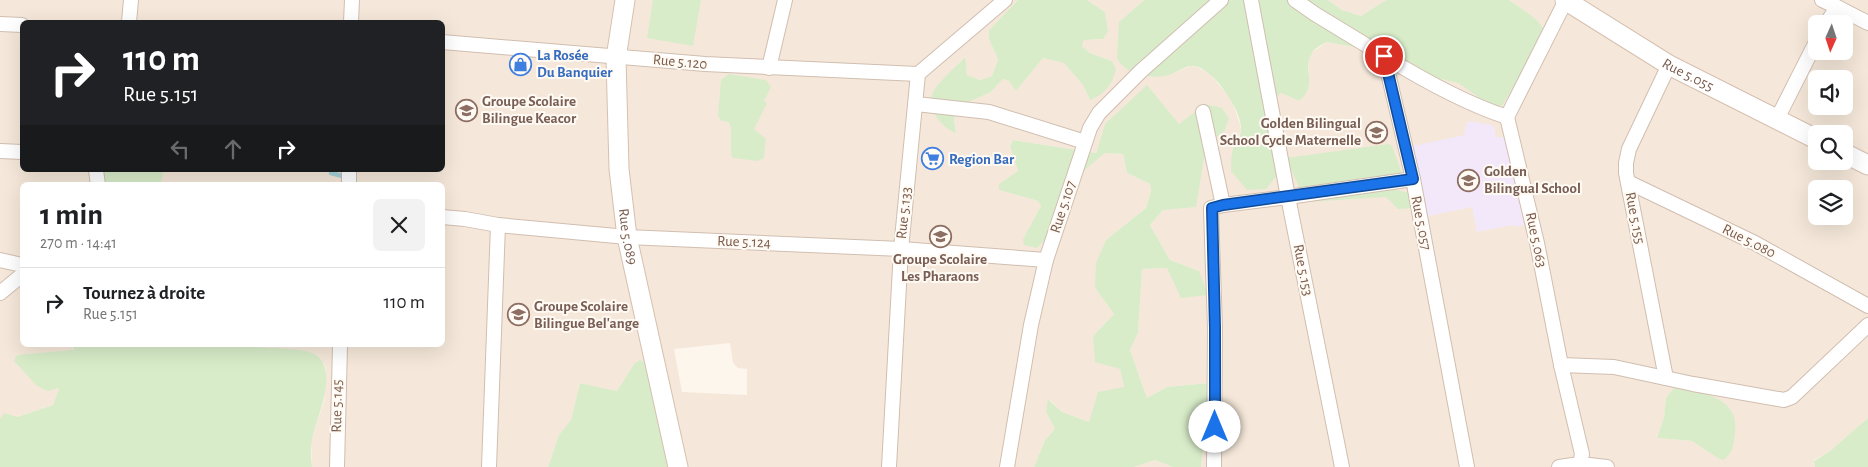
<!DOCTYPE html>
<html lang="fr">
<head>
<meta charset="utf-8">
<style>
  :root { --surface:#fff; --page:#f2f2f2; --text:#202124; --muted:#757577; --line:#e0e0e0 }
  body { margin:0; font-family:"Alegreya Sans",sans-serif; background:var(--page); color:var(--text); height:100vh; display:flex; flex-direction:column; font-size:19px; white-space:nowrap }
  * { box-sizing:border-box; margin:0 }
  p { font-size:16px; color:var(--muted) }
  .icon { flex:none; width:28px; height:28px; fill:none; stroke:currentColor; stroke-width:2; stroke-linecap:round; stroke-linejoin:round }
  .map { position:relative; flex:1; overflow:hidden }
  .panel { position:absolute; left:20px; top:182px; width:425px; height:165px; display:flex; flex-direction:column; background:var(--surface); border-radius:8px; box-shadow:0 5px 20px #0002 }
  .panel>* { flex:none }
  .top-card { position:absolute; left:20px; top:20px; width:425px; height:152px; border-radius:8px; box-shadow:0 5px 20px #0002; background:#202124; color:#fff; overflow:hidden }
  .needle { width:32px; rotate:183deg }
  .tools { position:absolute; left:1808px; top:15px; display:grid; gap:10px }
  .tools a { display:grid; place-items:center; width:45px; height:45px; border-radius:8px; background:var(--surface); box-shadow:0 5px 20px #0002; font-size:25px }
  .pin { position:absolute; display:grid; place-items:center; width:42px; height:42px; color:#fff; margin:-21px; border:2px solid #fff; border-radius:50%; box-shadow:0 1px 5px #0007 }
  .me { position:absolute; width:55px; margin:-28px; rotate:0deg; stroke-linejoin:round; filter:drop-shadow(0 0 4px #0008) }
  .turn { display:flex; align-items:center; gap:18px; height:105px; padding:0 20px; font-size:22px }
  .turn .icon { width:65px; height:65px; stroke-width:2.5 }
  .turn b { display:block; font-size:35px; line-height:42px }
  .lanes { display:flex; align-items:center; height:48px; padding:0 20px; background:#0003; justify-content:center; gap:25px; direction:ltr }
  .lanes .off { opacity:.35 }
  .round { display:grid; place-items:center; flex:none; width:52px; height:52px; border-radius:8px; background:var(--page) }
  .head { display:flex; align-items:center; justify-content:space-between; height:85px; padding:0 20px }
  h1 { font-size:30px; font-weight:600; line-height:38px }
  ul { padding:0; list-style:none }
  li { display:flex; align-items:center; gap:15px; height:70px; padding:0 20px; border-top:1px solid var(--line) }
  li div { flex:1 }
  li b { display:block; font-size:19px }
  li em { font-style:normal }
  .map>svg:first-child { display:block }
</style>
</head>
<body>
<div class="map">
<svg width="1868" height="467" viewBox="0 0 1868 467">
  <rect width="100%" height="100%" fill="#fdf6ec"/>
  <g fill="#f5e8da" fill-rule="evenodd">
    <path d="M0,0H1018L989,30V39L998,59L992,76L980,80L967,75L964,57L934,91L956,132L954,119L962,105L991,92L1003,79L1009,81L1016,90L1043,58L1064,63L1083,85L1090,100L1112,61L1090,53L1082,46L1084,40L1103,39L1105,12L1087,0H1144L1119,22L1166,76L1191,66L1197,67L1209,73L1231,99L1240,124L1241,130L1232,153L1284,136L1276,96L1281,93L1299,101L1309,85V59L1311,53L1327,42L1391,54L1432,77L1458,83L1495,109L1541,27L1538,21L1528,13L1509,0H1868V418L1830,451L1814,460L1815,467H1201L1209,383L1167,387L1147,398L1130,350L1138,333L1142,269L1167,268L1199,271L1170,260L1150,225L1163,210L1204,151L1206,145L1229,118L1222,108L1179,124H1105L1096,153L1013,140L1010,146L1018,171L999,190L1038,201L1041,206L1023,239L1081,172L1105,153L1123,154L1127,173L1150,184L1151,190L1146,208L1106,240L1095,288L1114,314L1093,336L1120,369L1124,387L1089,422L1062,412L1049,399L1046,412L1055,429L1045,440L1034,467H689L634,364L617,391L580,383L571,421L559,435L548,467H312L311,441L324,401L326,369L324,363L256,347V345H442V185H159L161,182L164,170H442V22H22V170H103L105,185H22V345H74L53,405L17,417L0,419ZM1816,24H1844V51H1816ZM1816,79H1844V106H1816ZM1816,134H1844V161H1816ZM1816,189H1844V216H1816ZM730,343L733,363L738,368L747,369V395L682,392L674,349ZM1666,398L1705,448L1692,441L1657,438L1664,417Z"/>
    <polygon points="1328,0 1386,0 1361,16 1342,10"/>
    <polygon points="1155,460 1173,467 1134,467"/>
  </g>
  <polygon fill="#f3e8fa" points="1474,121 1474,123 1479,122 1486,125 1487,123 1494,127 1496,138 1506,136 1524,225 1514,227 1513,225 1477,232 1472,207 1428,216 1413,146 1464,135 1467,122"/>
  <g fill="#d8ecc9">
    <polygon points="653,0 701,0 693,46 647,38"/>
    <path d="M1018,0H1087L1105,12L1108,31L1103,39L1084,40L1082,46L1090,53L1112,61L1116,69C1112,85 1105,94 1090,100L1083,85L1064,63L1043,58L1016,91L1009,81L1003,79L991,92L962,105L954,119L956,133C942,128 926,109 933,92C937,84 957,65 965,57L967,75L980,80L992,76L998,59L989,39V30Z"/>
    <path d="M1144,0H1328L1342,10L1361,16L1386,0H1509L1528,13L1538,21L1543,29L1532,57L1501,107L1495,109L1458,83L1432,77L1391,54L1327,42C1321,45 1313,49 1311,55C1303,70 1318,86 1299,101L1281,93L1276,97L1284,136L1282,169L1266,189L1247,190L1231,171C1231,165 1231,158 1232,152C1234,144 1242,136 1241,127C1240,109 1214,69 1194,66C1185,65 1175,74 1166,76C1156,78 1136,75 1128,70C1124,67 1120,63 1117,59L1119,22Z"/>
    <polygon points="729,74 766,80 771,87 764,101 767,103 754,129 766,139 764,158 758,161 733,158 731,155 731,128 729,122 722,121 718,116 721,80"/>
    <polygon points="1147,85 1179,124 1205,104 1222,108 1229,118 1225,130 1206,146 1196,207 1163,210 1150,225 1170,260 1199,271 1208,295 1181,298 1167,268 1142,269 1138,333 1130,350 1147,398 1167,387 1209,383 1201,467 1173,467 1155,460 1134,467 1034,467 1045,440 1055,429 1046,412 1048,399 1062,412 1089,422 1098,392 1124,387 1120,369 1095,362 1093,336 1114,314 1095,288 1096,263 1106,240 1146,208 1151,191 1150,184 1127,173 1123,154 1105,153 1081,173 1059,225 1037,248 1024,245 1023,239 1041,206 1038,201 999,190 999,184 1018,171 1010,146 1013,140 1096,153 1105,124"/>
    <polygon points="1389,144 1392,146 1402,174 1392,189 1410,193 1413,208 1398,209 1386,197 1306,202 1286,158"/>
    <polygon points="103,170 164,170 161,182 159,185 105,185"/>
    <path d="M74,345H256L257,347C273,349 300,347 314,354C341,368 316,419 312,440C310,449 311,458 312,467H0V419L4,413L17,417L53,405L59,388L47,391L36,385L14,361L17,355L73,350Z"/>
    <polygon points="640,360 645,363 665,420 689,467 548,467 559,435 571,420 580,383 617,391 634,364"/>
    <path d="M1674,388C1701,392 1740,397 1735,432C1733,446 1734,450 1724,460L1718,458L1692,441L1657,438L1664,417L1666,398Z"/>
    <polygon points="1868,418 1868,467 1815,467 1814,461 1830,451"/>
  </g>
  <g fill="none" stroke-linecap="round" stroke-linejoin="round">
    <polyline stroke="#a5d3da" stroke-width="4.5" points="331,173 346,177"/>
    <defs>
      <g id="street">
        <polyline points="1295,0 1315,14 1384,56"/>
        <polyline points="1566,0 1507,117 1537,243 1561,365 1582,454 1580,464 1607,467"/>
        <polyline points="1822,0 1837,7"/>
        <polyline points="129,22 131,0"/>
        <polyline points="351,22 352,0"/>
        <polyline points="0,24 22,25"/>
        <polyline points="1826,24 1837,7 1868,23"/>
        <polyline points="442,42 705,64 918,74"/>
        <polyline points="769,68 785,0"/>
        <polyline points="916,104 989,112 1085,142"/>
        <polyline points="1203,112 1223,205"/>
        <polyline points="1777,119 1816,42"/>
        <polyline points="0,151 22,152"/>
        <polyline points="96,170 98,185"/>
        <polyline points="1628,182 1755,243 1868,306"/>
        <polyline points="349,185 349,170"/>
        <polyline points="442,217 465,219 498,225 627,237 901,249 1046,260"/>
        <polyline points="0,260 22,265"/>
        <polyline points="0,293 22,275"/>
        <polyline points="1561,365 1614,367 1693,384 1784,400 1792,397 1868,325"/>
        <polyline points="1666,378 1626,173 1626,163 1629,149 1669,65"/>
        <polyline points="337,467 340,345"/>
        <polyline points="489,467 498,225"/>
        <polyline points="889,467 901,249 918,74 1005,0"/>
        <polyline points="1007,467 1031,325 1046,260 1090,128 1099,113 1141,71 1221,0"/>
        <polyline points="1214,467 1215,328 1211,210 1211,208 1223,205 1288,197 1251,0"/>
        <polyline points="1342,467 1288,197 1413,179"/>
        <path d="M1467,467L1413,179L1384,56C1423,80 1464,103 1507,117"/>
        <polyline points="1559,467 1580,464"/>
      </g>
      <g id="secondary">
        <path id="s1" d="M625,0L616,58L619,169L627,237L678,467"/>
        <path id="s2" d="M1565,0L1669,65L1816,139"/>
        <polyline points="1844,153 1868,165"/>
      </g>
    </defs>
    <use href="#street" stroke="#d1beb0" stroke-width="16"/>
    <use href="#secondary" stroke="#d6c0b0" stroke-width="21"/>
    <use href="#street" stroke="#fff" stroke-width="14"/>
    <use href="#secondary" stroke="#fff" stroke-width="19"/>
  </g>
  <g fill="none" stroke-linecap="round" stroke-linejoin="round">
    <defs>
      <polyline id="route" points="1215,427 1215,328 1212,208 1223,205 1413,179 1384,56"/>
    </defs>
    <use href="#route" stroke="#114b97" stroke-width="12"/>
    <use href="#route" stroke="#1a73e8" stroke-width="9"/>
  </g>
  <defs>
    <symbol id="shop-ring" viewBox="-11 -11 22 22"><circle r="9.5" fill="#fffaf3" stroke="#3f7fe0" stroke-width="1.5"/><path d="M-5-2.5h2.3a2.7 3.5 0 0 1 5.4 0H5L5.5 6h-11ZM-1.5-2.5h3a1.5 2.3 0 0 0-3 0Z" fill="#3f7fe0"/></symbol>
    <symbol id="school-ring" viewBox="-11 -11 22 22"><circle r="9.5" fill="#fffaf3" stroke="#8d6e63" stroke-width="1.5"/><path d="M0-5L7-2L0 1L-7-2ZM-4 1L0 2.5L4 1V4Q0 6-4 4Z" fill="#8d6e63"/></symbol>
    <symbol id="supermarket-ring" viewBox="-11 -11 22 22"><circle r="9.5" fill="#fffaf3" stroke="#3f7fe0" stroke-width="1.5"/><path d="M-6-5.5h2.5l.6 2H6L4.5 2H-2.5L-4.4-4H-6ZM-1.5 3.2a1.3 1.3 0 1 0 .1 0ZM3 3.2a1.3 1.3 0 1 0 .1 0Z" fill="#3f7fe0"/></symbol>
  </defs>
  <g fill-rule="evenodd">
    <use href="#shop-ring" x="508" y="52" width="25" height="25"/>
    <use href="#school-ring" x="454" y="98" width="25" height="25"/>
    <use href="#school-ring" x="1364" y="120" width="25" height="25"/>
    <use href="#supermarket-ring" x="920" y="146" width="25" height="25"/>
    <use href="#school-ring" x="1456" y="168" width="25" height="25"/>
    <use href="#school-ring" x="928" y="224" width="25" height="25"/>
    <use href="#school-ring" x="506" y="302" width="25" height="25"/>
  </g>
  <g text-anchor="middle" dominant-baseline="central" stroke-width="4" stroke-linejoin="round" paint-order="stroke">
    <g font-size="15" font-weight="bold" fill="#366cbe" stroke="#fffaf3" text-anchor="start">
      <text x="537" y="55">La Rosée<tspan x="537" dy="17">Du Banquier</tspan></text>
      <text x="949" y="159">Region Bar</text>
    </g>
    <g font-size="15" fill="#7a5c4d" stroke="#fffaf3">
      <text transform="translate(680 62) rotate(5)">Rue 5.120</text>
      <text stroke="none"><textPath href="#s2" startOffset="144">Rue 5.055</textPath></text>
      <text transform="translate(1063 207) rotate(-72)">Rue 5.107</text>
      <text transform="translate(904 213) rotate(-84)">Rue 5.133</text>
      <text transform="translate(1635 218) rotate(79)">Rue 5.155</text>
      <text transform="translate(1421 223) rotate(79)">Rue 5.057</text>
      <text stroke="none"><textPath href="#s1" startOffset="238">Rue 5.089</textPath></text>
      <text transform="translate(1536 240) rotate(78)">Rue 5.063</text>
      <text transform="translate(1749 241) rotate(27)">Rue 5.080</text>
      <text transform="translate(744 242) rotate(2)">Rue 5.124</text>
      <text transform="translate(1303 270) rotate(79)">Rue 5.153</text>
      <text transform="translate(337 406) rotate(-89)">Rue 5.145</text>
    </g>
    <g font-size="15" font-weight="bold" fill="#785e54" stroke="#fffaf3" text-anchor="start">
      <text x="482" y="101">Groupe Scolaire<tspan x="482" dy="17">Bilingue Keacor</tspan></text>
      <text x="1361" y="123" text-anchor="end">Golden Bilingual<tspan x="1361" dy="17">School Cycle Maternelle</tspan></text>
      <text x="1484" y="171">Golden<tspan x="1484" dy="17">Bilingual School</tspan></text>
      <text x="940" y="259" text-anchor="middle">Groupe Scolaire<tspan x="940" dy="17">Les Pharaons</tspan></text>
      <text x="534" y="306">Groupe Scolaire<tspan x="534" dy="17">Bilingue Bel'ange</tspan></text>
    </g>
  </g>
</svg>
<div class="tools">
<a><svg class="needle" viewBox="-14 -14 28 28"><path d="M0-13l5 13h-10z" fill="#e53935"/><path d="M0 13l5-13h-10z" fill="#757577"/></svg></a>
<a><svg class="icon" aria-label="sound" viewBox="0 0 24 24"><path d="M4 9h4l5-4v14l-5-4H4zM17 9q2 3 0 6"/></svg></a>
<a><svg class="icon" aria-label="search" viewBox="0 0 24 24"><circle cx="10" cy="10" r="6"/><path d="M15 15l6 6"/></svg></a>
<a><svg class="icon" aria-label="layers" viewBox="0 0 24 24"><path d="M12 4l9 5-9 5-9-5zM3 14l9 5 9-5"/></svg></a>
</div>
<div class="pin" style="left:1384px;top:56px;background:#d93025"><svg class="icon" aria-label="arrive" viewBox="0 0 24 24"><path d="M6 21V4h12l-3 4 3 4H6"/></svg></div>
<svg class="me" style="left:1215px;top:427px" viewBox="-20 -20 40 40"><circle r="19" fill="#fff"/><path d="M0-13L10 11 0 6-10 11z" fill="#1a73e8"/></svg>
<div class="top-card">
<div class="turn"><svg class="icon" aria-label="right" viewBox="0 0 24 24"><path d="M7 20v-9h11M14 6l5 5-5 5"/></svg><div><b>110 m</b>Rue 5.151</div></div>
<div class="lanes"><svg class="icon off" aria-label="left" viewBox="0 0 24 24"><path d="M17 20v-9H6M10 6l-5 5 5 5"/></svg><svg class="icon off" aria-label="ahead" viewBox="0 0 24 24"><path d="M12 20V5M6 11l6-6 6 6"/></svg><svg class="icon" aria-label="right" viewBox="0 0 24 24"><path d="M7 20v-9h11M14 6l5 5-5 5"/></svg></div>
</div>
<section class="panel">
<div class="head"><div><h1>1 min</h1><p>270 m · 14:41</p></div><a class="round"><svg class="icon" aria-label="close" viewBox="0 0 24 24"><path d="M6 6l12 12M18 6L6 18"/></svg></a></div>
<ul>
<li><svg class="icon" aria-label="right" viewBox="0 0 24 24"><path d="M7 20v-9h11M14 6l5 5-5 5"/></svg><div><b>Tournez à droite</b><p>Rue 5.151</p></div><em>110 m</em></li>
</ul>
</section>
</div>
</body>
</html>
